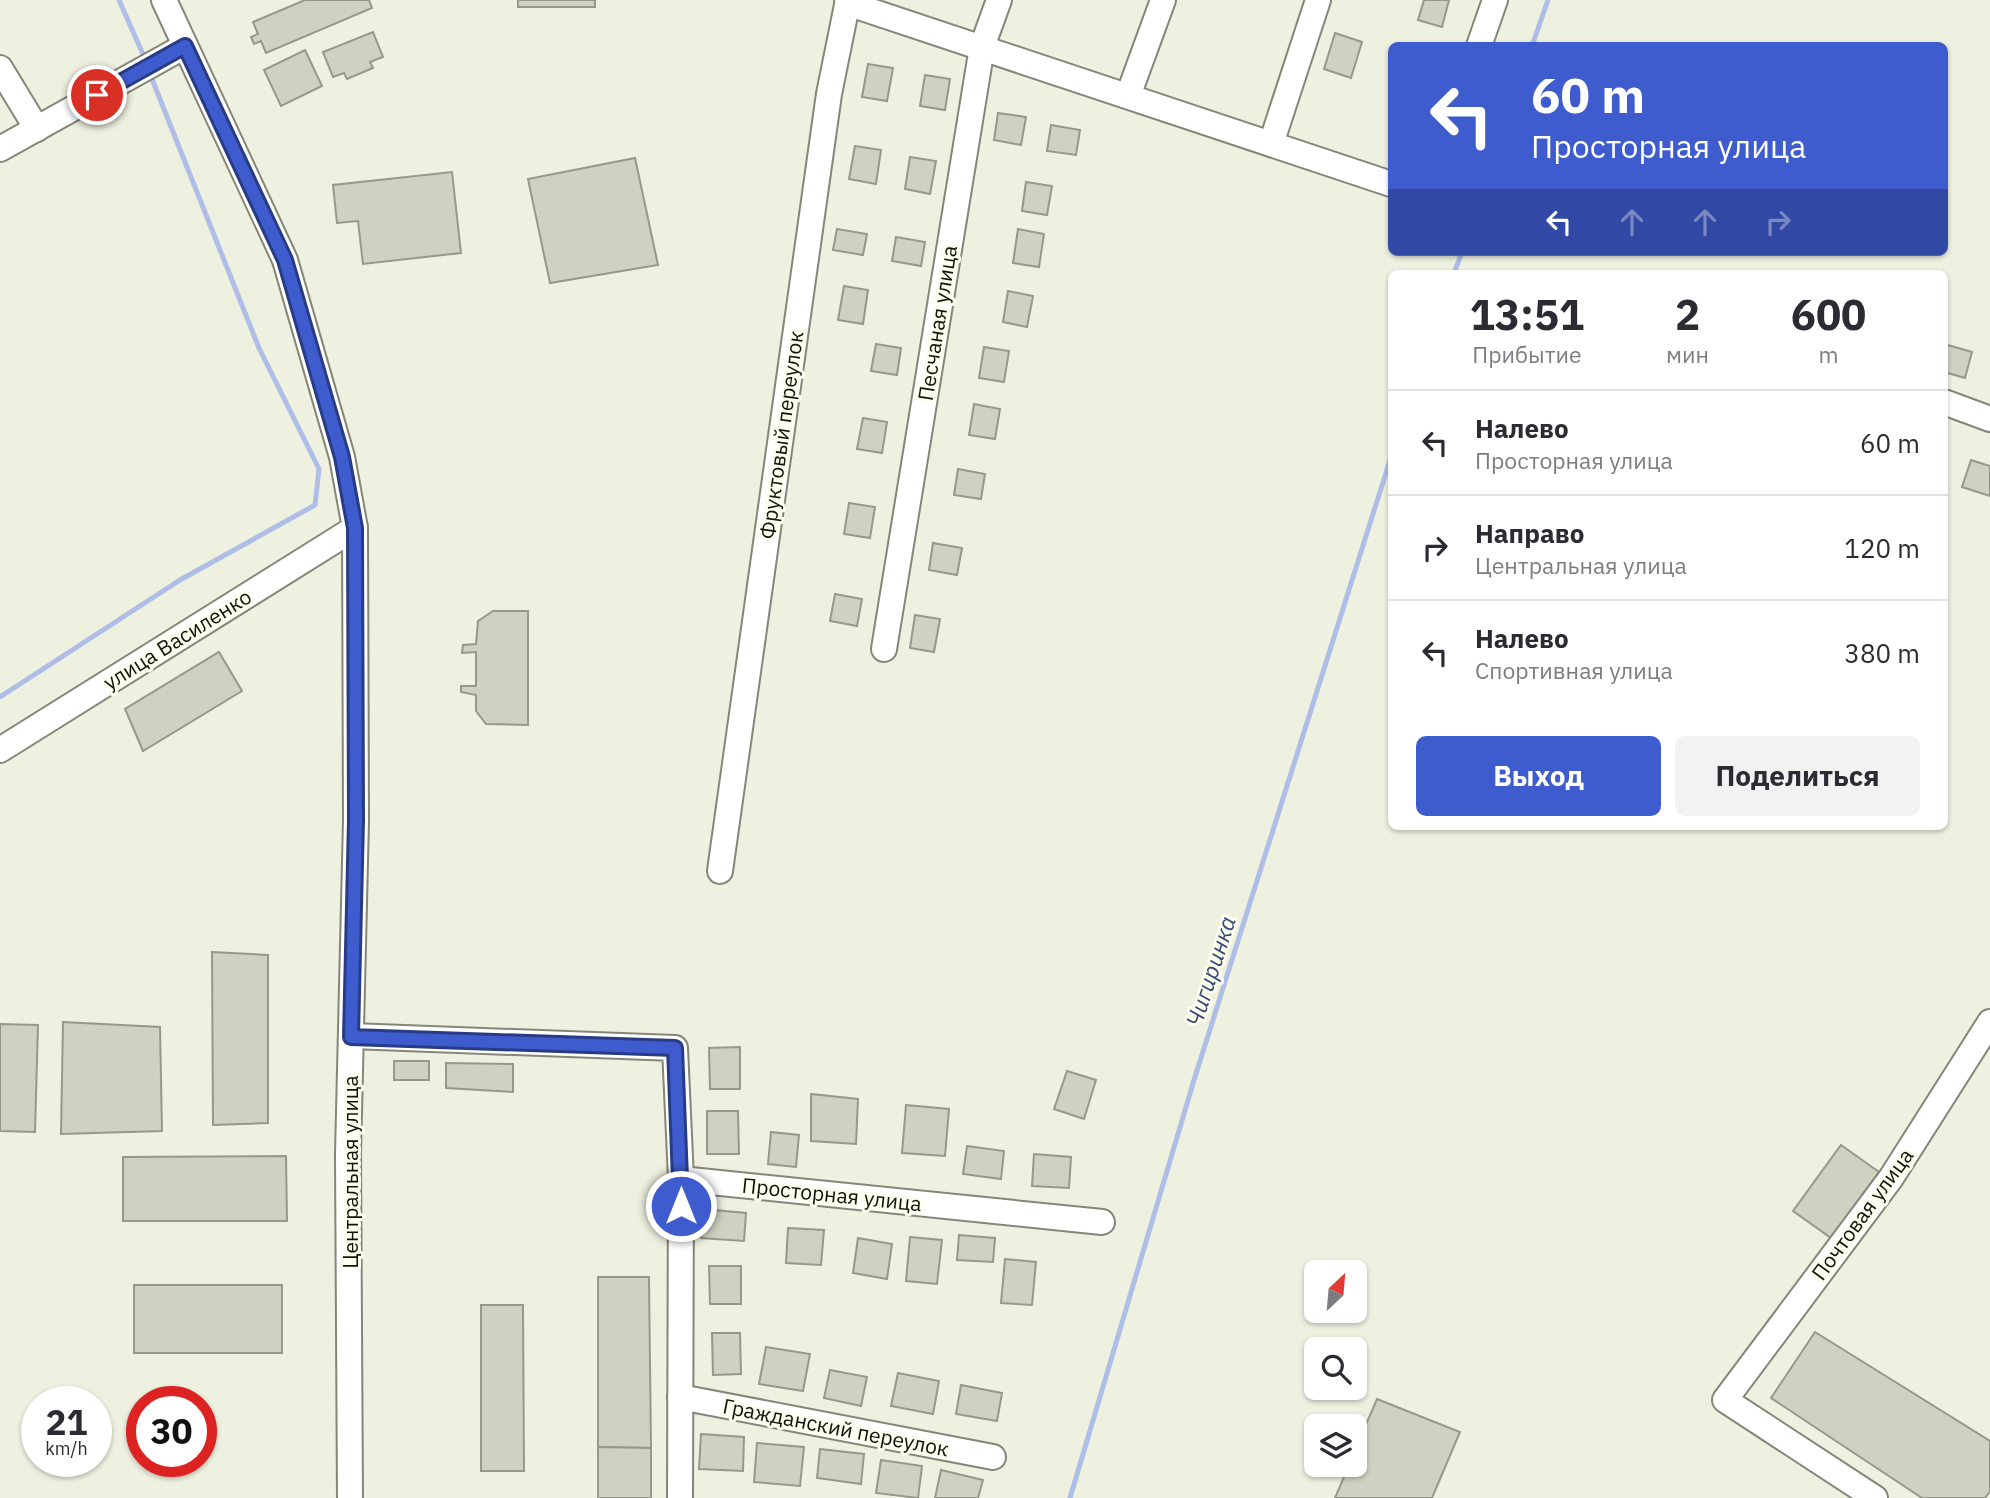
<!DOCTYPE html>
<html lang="ru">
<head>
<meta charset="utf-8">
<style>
  :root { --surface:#fff; --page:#f2f2f3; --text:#2b2b33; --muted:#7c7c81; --line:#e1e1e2; --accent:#3e5cce }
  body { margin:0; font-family:"IBM Plex Sans",sans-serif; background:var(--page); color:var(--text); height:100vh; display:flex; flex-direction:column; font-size:26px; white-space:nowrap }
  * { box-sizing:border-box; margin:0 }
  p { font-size:23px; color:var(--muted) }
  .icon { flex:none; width:38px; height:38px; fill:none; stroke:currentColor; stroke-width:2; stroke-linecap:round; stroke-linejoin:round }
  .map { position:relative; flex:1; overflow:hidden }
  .drawer { position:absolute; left:1388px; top:270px; width:560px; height:560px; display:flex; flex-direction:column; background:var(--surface); border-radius:10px; box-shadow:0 2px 5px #0004 }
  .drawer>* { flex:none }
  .banner { position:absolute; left:1388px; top:42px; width:560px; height:214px; border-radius:10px; box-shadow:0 2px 5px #0004; background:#3e5cce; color:#fff; overflow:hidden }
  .needle { width:46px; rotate:26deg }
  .fabs { position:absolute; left:1304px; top:1260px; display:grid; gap:14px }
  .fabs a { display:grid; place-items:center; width:63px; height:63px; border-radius:10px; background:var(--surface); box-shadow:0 2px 5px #0004; font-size:35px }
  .speed { position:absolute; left:21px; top:1386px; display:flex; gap:14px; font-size:35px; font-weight:700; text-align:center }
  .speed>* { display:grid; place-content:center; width:91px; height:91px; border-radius:50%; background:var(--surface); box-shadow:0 2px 5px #0004; line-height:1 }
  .speed small { font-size:18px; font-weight:400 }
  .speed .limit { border:10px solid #d22; background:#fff; color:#111 }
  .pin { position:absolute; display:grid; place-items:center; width:60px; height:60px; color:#fff; margin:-30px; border:4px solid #fff; border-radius:50%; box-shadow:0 2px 7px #0007 }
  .me { position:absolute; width:77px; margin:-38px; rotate:0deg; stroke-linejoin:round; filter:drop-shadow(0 0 5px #0008) }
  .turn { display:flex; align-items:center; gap:24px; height:147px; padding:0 28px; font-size:32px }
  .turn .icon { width:91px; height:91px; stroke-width:2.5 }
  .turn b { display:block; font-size:49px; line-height:60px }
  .lanes { display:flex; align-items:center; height:66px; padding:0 28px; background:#0003; justify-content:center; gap:35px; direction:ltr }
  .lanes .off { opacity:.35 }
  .eta { display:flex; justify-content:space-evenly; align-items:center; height:119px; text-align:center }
  .eta b { font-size:42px; font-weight:800; line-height:49px }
  .cta { display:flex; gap:14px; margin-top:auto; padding:14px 28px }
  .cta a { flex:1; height:80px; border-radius:10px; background:var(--accent); color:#fff; font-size:28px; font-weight:800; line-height:80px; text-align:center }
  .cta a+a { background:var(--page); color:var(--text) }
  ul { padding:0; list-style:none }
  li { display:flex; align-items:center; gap:21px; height:105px; padding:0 28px; border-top:2px solid var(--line) }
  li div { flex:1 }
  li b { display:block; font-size:26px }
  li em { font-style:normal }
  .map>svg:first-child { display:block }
</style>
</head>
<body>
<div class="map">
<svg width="1990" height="1498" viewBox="0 0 1990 1498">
  <rect width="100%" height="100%" fill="#eef0e0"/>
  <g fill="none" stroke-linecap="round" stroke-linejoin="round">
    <g stroke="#afbee6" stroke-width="5">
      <polyline points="119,0 146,61"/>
      <polyline points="1532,46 1548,0"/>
      <polyline points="1454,273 1462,252"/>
      <polyline points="0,697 180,580 315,505 319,469 259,348 150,74"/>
      <polyline points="1070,1498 1194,1080 1391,457"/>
    </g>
  </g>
  <g fill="#cfd1c2" stroke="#97988a" stroke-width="2">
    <polygon points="305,0 369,0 372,8 266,53 261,41 254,44 251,37 258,34 253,22"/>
    <rect x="518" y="0" width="77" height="7"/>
    <polygon points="1424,0 1449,0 1442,27 1418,20"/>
    <polygon points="373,32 383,57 370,62 373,68 347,79 344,73 333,77 323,52"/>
    <polygon points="1335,33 1362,42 1351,78 1324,69"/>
    <polygon points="305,50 322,86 281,106 264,70"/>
    <polygon points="868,64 893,68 887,101 862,97"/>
    <polygon points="925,75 950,79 945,110 920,106"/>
    <polygon points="998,113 1026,117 1021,145 994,140"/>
    <polygon points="1051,125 1080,130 1076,155 1047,151"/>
    <polygon points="855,146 881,150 876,184 849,179"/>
    <polygon points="910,157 936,161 930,194 905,189"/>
    <polygon points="635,158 658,265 550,283 528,179"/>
    <polygon points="452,172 461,253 363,264 358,221 337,223 333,185"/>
    <polygon points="1026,182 1052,186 1047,215 1022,211"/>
    <polygon points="837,229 867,234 863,255 833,250"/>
    <polygon points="1018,229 1044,234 1039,267 1013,263"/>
    <polygon points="896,237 925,242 921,266 892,261"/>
    <polygon points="844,286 868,290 863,324 838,320"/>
    <polygon points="1008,291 1033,296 1027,327 1003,322"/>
    <polygon points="876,344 901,348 897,375 871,371"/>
    <polygon points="1944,344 1972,352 1965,378 1944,372"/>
    <polygon points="984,347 1009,351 1004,382 979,378"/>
    <polygon points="974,404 1000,409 995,439 969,435"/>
    <polygon points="863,418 887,422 882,453 857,449"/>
    <polygon points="1971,460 1990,466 1990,496 1962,487"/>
    <polygon points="958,469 985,474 981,499 954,495"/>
    <polygon points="849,503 875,507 870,538 844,534"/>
    <polygon points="933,543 962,548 957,575 929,570"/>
    <polygon points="835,594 862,599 857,626 830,621"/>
    <polygon points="493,611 528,611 528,725 486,724 476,711 476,695 461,692 461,686 476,686 476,652 462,653 463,645 476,644 478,621"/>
    <polygon points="915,615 940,619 934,652 910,648"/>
    <polygon points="219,652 242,691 143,751 125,709"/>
    <polygon points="212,952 268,955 268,1123 213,1125"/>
    <polygon points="63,1022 160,1027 162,1131 61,1134"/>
    <polygon points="0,1024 38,1025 35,1132 0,1131"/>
    <polygon points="740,1047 740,1089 710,1089 709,1048"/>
    <rect x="394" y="1061" width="35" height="19"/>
    <polygon points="446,1063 513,1064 513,1092 446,1088"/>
    <polygon points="1067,1071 1096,1080 1084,1119 1054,1109"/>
    <polygon points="811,1094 858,1099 856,1144 811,1141"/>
    <polygon points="906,1105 949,1109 945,1156 902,1153"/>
    <polygon points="707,1111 738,1111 739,1154 707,1154"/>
    <polygon points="771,1132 799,1135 796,1167 768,1164"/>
    <polygon points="1841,1145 1879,1172 1831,1238 1793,1211"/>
    <polygon points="967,1146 1004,1151 1001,1179 963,1174"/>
    <polygon points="1034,1154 1071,1157 1069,1188 1032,1186"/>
    <polygon points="286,1156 287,1221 123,1221 123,1157"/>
    <polygon points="703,1209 746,1213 744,1241 701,1238"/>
    <polygon points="788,1228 824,1230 821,1265 786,1263"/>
    <polygon points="959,1235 995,1238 993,1262 957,1260"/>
    <polygon points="910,1237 942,1240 937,1284 906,1281"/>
    <polygon points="858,1238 892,1244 887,1279 853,1273"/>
    <polygon points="1005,1259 1036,1262 1032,1305 1001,1303"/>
    <polygon points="709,1266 741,1266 741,1304 710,1304"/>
    <polygon points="598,1277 649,1277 651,1448 598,1447"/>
    <rect x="134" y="1285" width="148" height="68"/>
    <polygon points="481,1305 523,1305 524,1471 481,1471"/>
    <polygon points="1815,1332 1990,1441 1990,1491 1985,1498 1922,1498 1771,1398"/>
    <polygon points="712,1333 740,1333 741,1374 713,1375"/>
    <polygon points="766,1347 810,1354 803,1391 759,1384"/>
    <polygon points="830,1370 867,1377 861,1406 824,1398"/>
    <polygon points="898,1373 939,1381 933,1414 891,1406"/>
    <polygon points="961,1385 1002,1393 997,1421 956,1414"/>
    <polygon points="1377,1399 1460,1432 1432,1498 1335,1498 1349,1465 1354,1465 1354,1452"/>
    <polygon points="701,1434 744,1437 743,1471 699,1469"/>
    <polygon points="757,1443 804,1447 800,1486 754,1482"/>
    <polygon points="598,1447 651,1448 651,1498 598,1498"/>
    <polygon points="820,1449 864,1454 861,1484 817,1478"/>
    <polygon points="881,1460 922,1466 918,1498 876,1493"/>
    <polygon points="941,1470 983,1480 978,1498 935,1498"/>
  </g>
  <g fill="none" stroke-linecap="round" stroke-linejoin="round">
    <defs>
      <g id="minor">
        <polyline points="164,0 285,260 342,457 355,528 356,820 348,1154 350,1498"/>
        <polyline points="847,3 1391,184"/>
        <polyline points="1479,46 1495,0"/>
        <polyline points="0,68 37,129"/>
        <polyline points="1128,96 1163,0"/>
        <polyline points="1271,144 1318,0"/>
        <polyline points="0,149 185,46"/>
        <polyline points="1944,402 1990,419"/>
        <polyline points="884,649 982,47 999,0"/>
        <polyline points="0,750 355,528"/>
        <polyline points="720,871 829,94 848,0"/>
        <polyline points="351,1036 675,1048 681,1179 680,1498"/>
        <polyline points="681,1179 1102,1222"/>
        <polyline points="680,1397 993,1457"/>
        <polyline points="1875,1498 1725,1400 1891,1178 1990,1022"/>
      </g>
    </defs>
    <use href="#minor" stroke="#858678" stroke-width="28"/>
    <use href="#minor" stroke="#fff" stroke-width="24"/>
  </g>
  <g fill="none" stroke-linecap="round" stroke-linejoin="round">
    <defs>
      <polyline id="route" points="97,95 185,46 285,260 342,457 355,528 356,820 351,1037 675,1048 681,1206"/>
    </defs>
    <use href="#route" stroke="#283c86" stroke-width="18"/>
    <use href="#route" stroke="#3e5cce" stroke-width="12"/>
  </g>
  <g text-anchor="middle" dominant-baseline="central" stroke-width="6" stroke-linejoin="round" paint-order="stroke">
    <g font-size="21" fill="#12120d" stroke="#fcfded">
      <text transform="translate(937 323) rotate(-81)">Песчаная улица</text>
      <text transform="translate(781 435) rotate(-82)">Фруктовый переулок</text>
      <text transform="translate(177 639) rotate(-32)">улица Василенко</text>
      <text transform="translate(350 1172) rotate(-90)">Центральная улица</text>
      <text transform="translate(832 1194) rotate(6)">Просторная улица</text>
      <text transform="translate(1862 1214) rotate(-54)">Почтовая улица</text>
      <text transform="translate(836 1427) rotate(11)">Гражданский переулок</text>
    </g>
    <g font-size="23" font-style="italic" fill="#36477a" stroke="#fcfded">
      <text transform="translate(1210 971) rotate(-72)">Чигиринка</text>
    </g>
  </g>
</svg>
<div class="fabs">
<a><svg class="needle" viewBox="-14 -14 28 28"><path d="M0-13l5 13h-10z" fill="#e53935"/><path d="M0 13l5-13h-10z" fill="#7c7c81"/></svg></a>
<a><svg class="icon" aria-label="search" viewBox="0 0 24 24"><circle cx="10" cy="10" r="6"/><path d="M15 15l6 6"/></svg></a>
<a><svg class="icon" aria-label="layers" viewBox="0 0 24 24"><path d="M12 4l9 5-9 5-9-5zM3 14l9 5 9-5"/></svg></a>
</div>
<div class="speed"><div>21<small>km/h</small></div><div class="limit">30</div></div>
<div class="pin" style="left:97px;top:95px;background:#d93025"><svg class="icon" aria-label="arrive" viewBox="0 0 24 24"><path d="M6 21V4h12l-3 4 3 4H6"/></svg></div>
<svg class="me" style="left:681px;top:1206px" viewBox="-20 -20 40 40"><circle r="17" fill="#3e5cce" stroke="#fff" stroke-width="3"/><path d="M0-11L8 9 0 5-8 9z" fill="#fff"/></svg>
<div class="banner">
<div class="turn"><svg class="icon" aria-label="left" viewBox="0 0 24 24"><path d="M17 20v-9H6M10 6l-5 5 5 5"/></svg><div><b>60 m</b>Просторная улица</div></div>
<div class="lanes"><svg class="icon" aria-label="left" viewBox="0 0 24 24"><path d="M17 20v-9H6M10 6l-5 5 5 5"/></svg><svg class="icon off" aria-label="ahead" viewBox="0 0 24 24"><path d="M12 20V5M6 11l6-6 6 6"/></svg><svg class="icon off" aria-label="ahead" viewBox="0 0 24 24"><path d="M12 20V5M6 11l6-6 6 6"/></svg><svg class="icon off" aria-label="right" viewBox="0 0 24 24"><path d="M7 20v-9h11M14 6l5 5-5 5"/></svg></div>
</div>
<section class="drawer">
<div class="eta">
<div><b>13:51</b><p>Прибытие</p></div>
<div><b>2</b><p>мин</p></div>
<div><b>600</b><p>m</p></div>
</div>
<ul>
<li><svg class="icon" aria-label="left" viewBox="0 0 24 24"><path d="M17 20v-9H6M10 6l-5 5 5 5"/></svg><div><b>Налево</b><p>Просторная улица</p></div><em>60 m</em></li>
<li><svg class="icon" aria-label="right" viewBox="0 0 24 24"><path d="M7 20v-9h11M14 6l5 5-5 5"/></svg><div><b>Направо</b><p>Центральная улица</p></div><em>120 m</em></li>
<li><svg class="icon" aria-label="left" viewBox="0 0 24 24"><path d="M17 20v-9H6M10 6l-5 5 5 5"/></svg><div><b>Налево</b><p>Спортивная улица</p></div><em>380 m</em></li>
</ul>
<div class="cta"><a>Выход</a><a>Поделиться</a></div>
</section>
</div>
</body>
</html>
